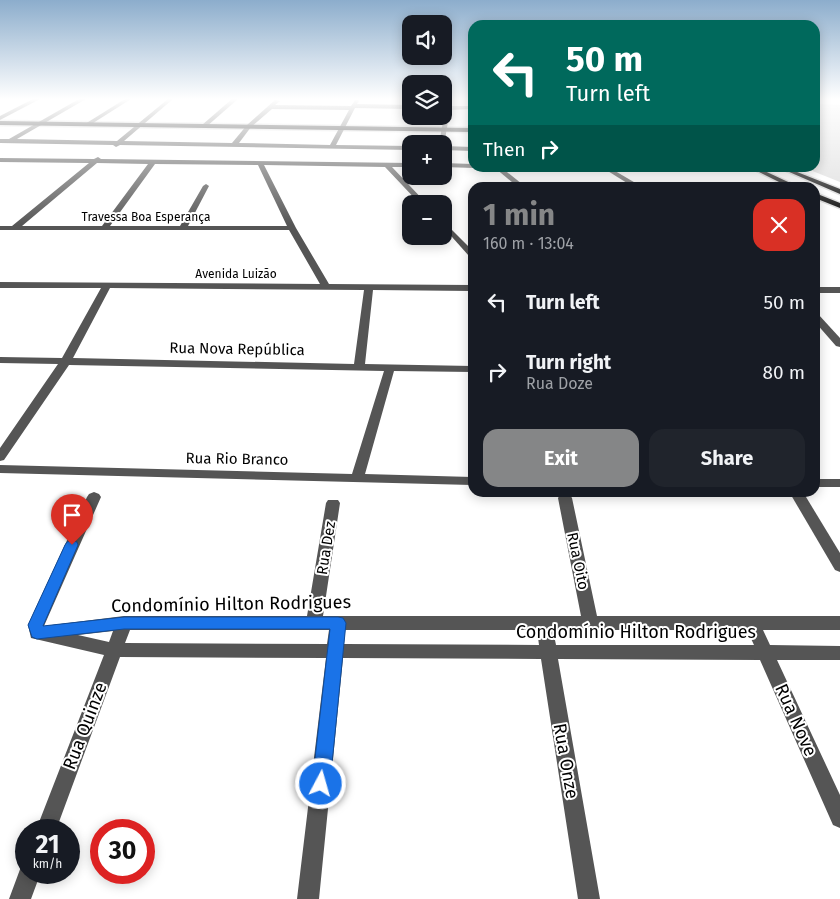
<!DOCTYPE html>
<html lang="en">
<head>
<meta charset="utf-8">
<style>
  :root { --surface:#171b24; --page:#20242c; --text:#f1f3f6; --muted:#9ea1a6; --accent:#858687 }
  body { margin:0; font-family:"Fira Sans",sans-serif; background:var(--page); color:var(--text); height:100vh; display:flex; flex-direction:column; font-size:19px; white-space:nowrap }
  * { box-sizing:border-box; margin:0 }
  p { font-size:16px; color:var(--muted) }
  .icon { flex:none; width:28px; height:28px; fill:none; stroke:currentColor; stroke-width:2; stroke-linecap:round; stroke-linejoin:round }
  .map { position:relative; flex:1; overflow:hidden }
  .side { position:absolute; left:468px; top:182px; width:352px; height:315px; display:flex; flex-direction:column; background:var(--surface); border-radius:15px; box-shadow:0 2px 12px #0003 }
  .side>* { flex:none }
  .banner { position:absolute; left:468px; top:20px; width:352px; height:152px; border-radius:15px; box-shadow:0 2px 12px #0003; background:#00695c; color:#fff; overflow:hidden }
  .controls { position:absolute; left:402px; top:15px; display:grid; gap:10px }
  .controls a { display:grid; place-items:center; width:50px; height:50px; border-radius:10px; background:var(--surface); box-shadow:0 2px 12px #0003; font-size:25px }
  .speed { position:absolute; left:15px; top:819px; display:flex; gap:10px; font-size:25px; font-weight:700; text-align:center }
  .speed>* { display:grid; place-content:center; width:65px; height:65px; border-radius:50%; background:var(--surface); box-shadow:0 2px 12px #0003; line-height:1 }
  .speed small { font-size:12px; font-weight:400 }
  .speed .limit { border:8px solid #d22; background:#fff; color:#111 }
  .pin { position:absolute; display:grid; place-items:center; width:42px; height:42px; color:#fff; margin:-51px -21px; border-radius:50% 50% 50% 0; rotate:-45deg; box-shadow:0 0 5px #0007 }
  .pin .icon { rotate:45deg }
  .me { position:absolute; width:55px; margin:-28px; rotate:6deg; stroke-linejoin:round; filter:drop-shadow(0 0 4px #0008) }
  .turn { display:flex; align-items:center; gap:18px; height:105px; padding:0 15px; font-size:22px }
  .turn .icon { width:65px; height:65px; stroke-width:2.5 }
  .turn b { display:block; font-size:35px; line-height:42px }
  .then { display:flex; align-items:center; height:48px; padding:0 15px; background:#0003; gap:10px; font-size:19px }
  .round { display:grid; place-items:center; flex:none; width:52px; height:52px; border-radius:15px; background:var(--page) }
  .summary { display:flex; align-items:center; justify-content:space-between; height:85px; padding:0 15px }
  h1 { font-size:30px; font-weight:700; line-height:38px; color:var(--accent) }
  .cta { display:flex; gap:10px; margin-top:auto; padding:10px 15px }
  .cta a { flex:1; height:58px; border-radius:15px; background:var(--accent); color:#fff; font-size:20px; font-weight:700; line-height:58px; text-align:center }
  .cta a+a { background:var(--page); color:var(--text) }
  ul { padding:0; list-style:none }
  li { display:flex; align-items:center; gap:15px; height:70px; padding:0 15px }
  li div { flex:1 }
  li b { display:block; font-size:19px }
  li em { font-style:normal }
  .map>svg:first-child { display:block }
</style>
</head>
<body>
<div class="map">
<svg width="840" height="899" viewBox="0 0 840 899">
  <rect width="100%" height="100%" fill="#fff"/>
  <polygon fill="#dcdcdc" points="815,104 840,105 840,182 805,168 815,168"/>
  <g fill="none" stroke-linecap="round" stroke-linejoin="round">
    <defs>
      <g id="major">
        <polygon points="0,121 472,128 472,132 0,125"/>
        <polygon points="751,168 758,168 801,188 791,188"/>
        <polygon points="780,168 787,168 840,189 840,194"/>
        <polygon points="815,193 840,203 840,208 815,198"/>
      </g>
    </defs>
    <use href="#major" stroke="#dbdbdb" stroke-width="3"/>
    <g fill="#555" fill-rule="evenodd">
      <polygon points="33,99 40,99 0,120 0,116"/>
      <path d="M79,99H86L17,139L117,141L168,99H173L124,141L232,143L247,125L275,100L280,101L275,105L351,106L356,99L359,101L357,104L411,105V109L355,108L336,145L411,146V150L120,145L116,147L113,145L0,143V139H9ZM272,109L349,110L330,145L239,143L251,127Z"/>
      <polygon points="125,99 131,99 90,125 85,124"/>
      <polygon points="232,99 238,99 206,127 202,127 202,125"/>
      <polygon points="447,99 452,99 450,106 472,106 472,109 450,110 444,145 444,144 439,144"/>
      <polygon points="444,146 472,147 472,151 444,150"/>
      <path d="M98,157L101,159L411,163V167H392L427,204H420L385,167L264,165L296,228L329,284L472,285V291L373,290L365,364L472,366V372L394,371L365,474L472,477V485L0,473V465L352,474L384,371L69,365L4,460L0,461V448L58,364L0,363V357L62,358L101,288H0V282L320,284L289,230H0V226H12L89,163L0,162V158L94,159ZM97,163L148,164L102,226H22ZM155,164L258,165L287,226H188L209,186L206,184L203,186L180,226H110ZM110,288L364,290L354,364L73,358Z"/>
      <polygon points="444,163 472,164 474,168 444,167"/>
      <polygon points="495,168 502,168 527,188 519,188"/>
      <polygon points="603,168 610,168 644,188 635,188"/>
      <polygon points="659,168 758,168 759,169 756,171 662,170"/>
      <polygon points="444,222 472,250 472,256 469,256 444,228"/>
      <rect x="815" y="287" width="25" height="6"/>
      <polygon points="815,313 818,314 840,338 840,347 836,346 815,322"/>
      <rect x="815" y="479" width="25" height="8"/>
      <path d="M94,492L99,494L101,497L44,626L124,616H307L326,503L328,500H338L340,503L323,616H581L558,498L560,495H570L572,498L597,616H840V630H763L770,645L840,646V660H777L840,795V828L833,825L760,660L558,659L600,899H578L541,659L343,658L319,899H297L326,658L120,657L56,830H36L104,655L31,638L28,625L87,497L89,494ZM130,630H329L327,644L125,643ZM345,630H537L539,645L344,644ZM553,630H747L754,645H556ZM113,631L109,642L78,635Z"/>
      <polygon points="793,492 803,492 840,553 840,572 835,570 791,495"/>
      <polygon points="26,863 26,872 41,872 31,899 9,899 22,864"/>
    </g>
    <use href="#major" fill="#000" fill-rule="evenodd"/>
  </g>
  <linearGradient id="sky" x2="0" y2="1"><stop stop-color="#8cadcc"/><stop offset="0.44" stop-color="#fff"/><stop offset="1" stop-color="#fff" stop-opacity="0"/></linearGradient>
  <rect width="840" height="225" fill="url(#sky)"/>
  <polygon fill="#1a73e8" stroke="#114b97" points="72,540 77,542 78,545 43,626 124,617 338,617 343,618 346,623 330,784 327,791 321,793 314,791 312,784 330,629 124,629 37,639 32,637 28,625 65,545 67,542"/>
  <g text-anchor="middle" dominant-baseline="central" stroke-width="4" stroke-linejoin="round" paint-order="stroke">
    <g font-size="12" fill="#000" stroke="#fff">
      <text x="146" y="217">Travessa Boa Esperança</text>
      <text x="236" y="274">Avenida Luizão</text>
    </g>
    <g font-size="15" fill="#000" stroke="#fff">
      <text transform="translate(237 349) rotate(1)">Rua Nova República</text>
      <text transform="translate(237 459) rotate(1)">Rua Rio Branco</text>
      <text transform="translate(326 548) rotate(-81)">Rua Dez</text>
      <text transform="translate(578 561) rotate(78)">Rua Oito</text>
    </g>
    <g font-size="18" fill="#000" stroke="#fff">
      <text transform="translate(231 604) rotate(-1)">Condomínio Hilton Rodrigues</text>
      <text x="636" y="632">Condomínio Hilton Rodrigues</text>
      <text transform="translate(796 720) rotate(66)">Rua Nove</text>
      <text transform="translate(85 726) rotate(-69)">Rua Quinze</text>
      <text transform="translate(566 761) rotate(80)">Rua Onze</text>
    </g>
  </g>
</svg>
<div class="controls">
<a><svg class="icon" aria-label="sound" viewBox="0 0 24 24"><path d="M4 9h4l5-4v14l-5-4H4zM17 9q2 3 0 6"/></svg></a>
<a><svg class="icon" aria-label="layers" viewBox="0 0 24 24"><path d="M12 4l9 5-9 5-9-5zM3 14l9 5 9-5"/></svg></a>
<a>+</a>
<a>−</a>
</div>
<div class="speed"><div>21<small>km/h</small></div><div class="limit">30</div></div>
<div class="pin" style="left:72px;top:545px;background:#d93025"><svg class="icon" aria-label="arrive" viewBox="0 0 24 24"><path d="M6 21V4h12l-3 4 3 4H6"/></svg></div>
<svg class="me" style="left:321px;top:784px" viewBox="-20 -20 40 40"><circle r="17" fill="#1a73e8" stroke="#fff" stroke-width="3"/><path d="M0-11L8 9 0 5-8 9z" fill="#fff"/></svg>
<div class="banner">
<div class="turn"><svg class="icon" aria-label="left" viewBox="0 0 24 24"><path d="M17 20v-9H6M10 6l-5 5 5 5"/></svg><div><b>50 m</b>Turn left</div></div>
<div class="then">Then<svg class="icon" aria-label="right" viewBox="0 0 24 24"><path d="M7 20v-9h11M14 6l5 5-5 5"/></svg></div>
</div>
<section class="side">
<div class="summary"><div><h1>1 min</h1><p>160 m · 13:04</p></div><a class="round" style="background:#d93025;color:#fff"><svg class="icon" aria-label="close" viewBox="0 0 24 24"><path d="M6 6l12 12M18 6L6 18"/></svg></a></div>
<ul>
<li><svg class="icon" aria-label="left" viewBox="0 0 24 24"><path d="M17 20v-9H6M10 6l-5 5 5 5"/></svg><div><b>Turn left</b></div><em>50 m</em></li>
<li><svg class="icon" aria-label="right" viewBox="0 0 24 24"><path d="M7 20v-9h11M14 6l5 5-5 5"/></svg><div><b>Turn right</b><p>Rua Doze</p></div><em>80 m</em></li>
</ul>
<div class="cta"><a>Exit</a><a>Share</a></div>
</section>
</div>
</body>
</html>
